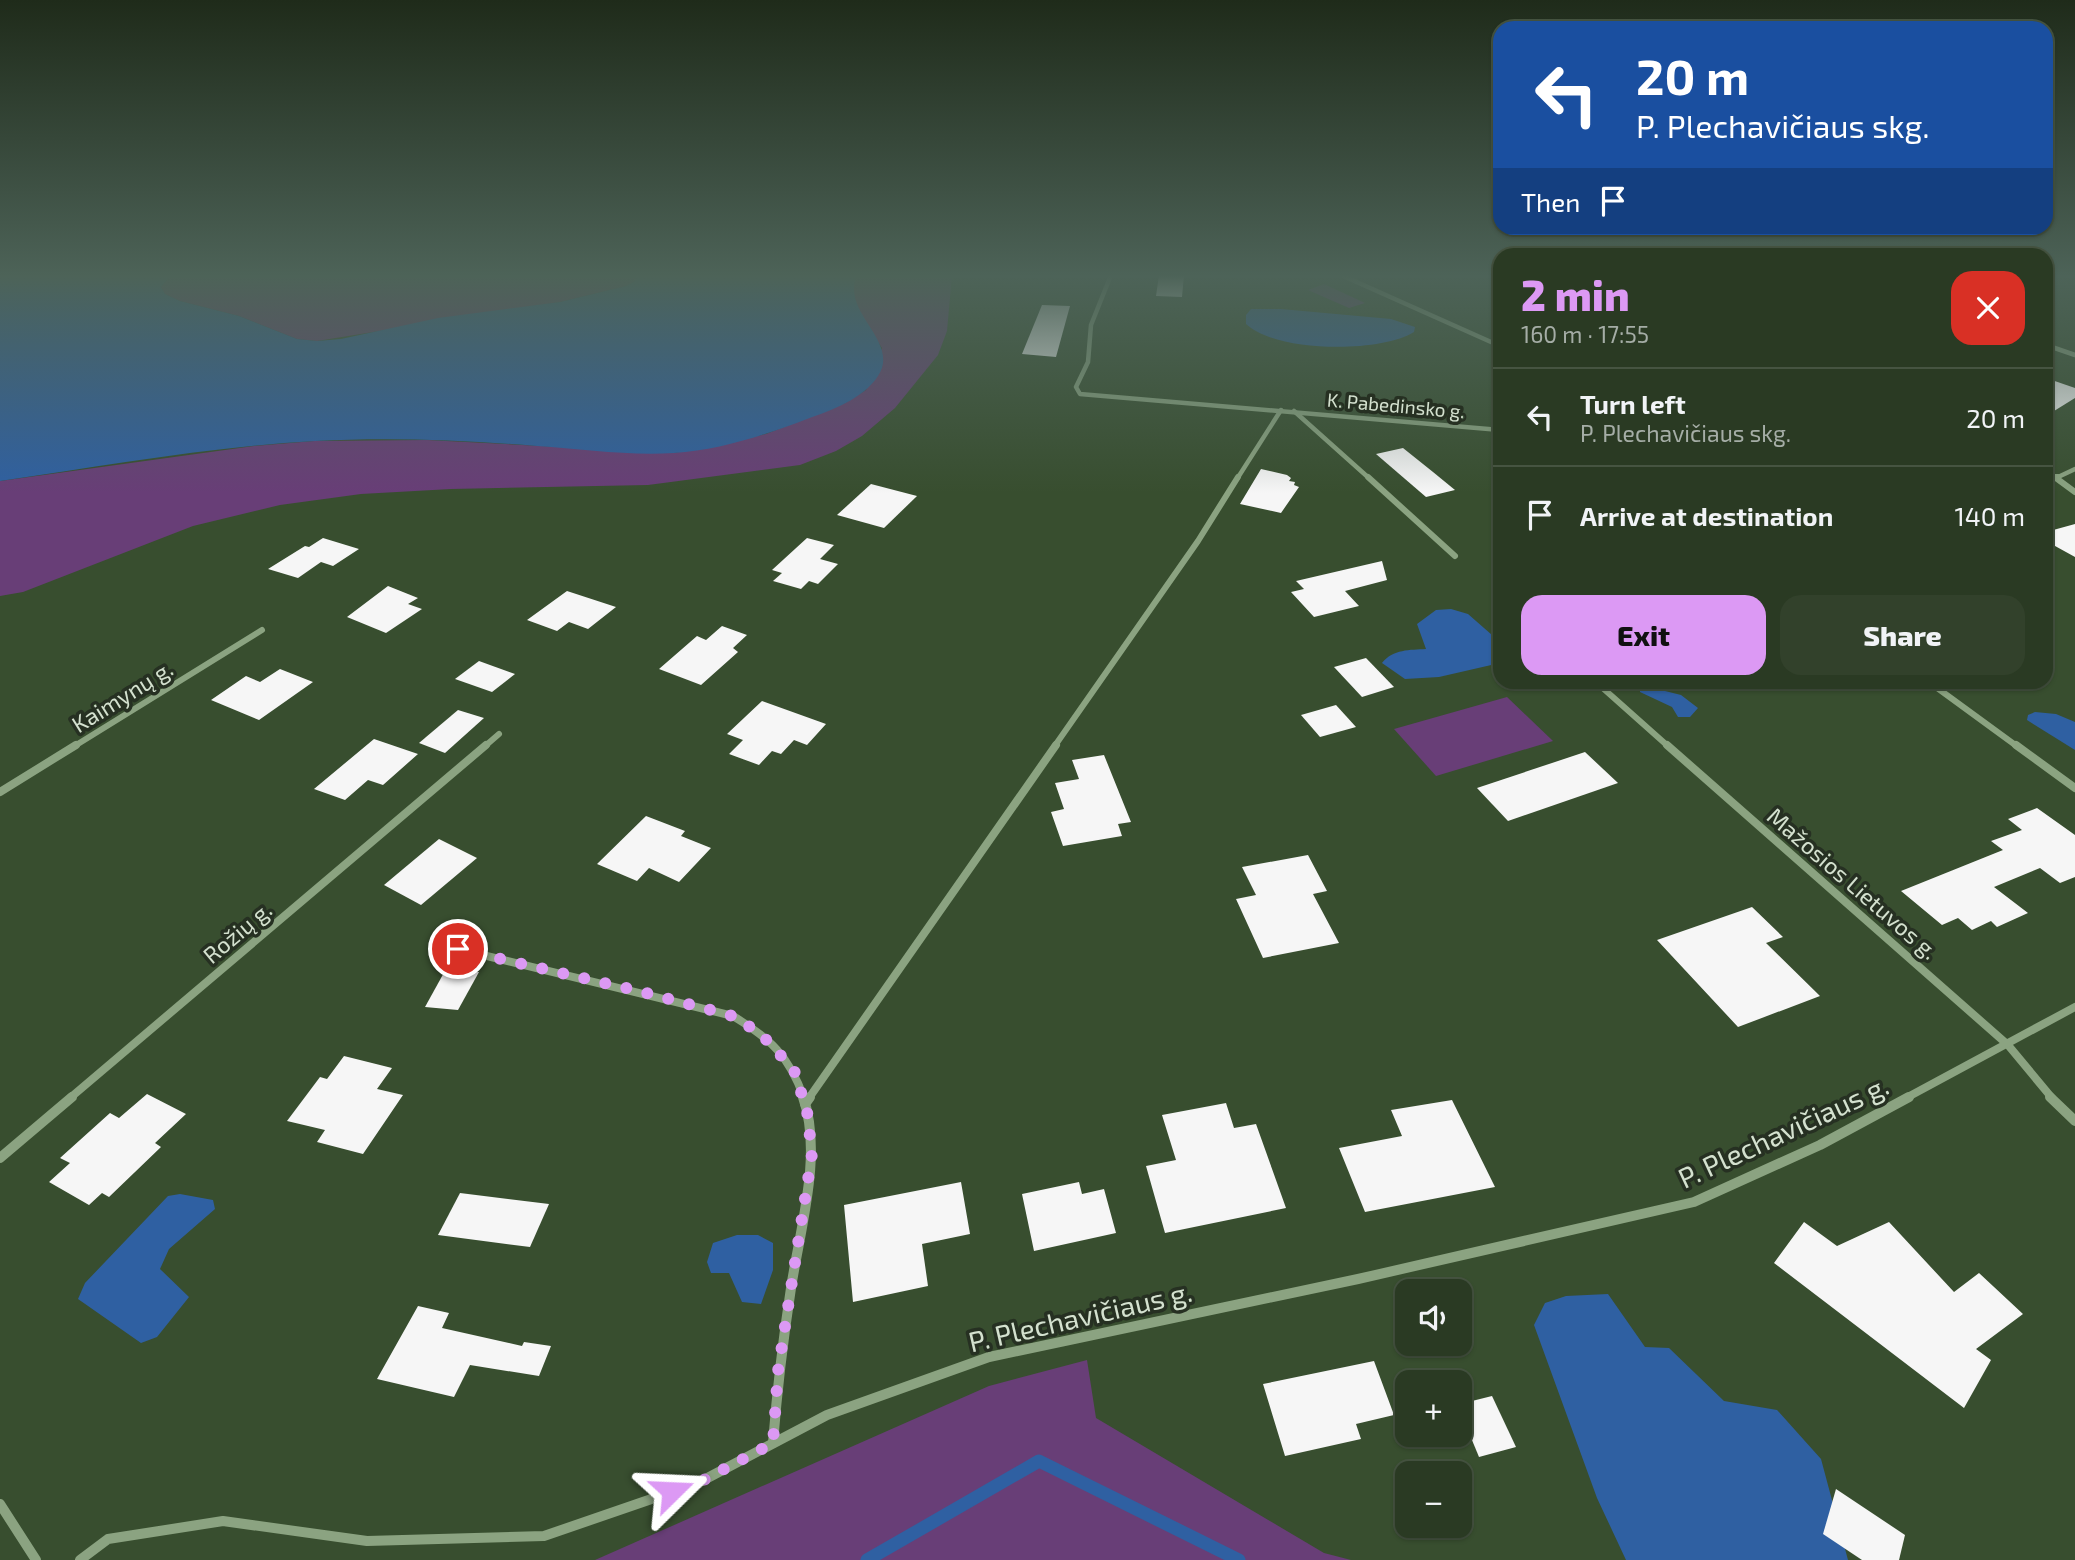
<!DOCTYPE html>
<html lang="en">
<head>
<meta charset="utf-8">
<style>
  :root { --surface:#2a3a23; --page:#32412b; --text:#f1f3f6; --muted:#a5ada6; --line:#465441; --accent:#dc99f4 }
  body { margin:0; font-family:"Exo 2",sans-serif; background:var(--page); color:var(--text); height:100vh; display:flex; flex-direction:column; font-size:26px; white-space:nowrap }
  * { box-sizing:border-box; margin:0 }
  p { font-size:23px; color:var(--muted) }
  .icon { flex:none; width:38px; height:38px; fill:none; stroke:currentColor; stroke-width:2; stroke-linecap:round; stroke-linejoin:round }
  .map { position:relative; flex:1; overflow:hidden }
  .side { position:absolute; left:1493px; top:248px; width:560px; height:441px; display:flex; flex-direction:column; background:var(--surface); border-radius:21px; box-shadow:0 2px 5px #0004,0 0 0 2px var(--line) }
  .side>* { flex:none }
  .banner { position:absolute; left:1493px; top:21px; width:560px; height:214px; border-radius:21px; box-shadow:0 2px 5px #0004,0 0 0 2px var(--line); background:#1a4fa0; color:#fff; overflow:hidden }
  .controls { position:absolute; left:1395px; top:1279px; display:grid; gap:14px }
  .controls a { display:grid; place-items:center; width:77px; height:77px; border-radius:14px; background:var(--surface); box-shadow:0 2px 5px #0004,0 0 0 2px var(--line); font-size:35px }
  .pin { position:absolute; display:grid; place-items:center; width:60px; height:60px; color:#fff; margin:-30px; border:4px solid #fff; border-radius:50%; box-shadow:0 2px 7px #0007 }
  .me { position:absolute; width:77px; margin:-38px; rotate:69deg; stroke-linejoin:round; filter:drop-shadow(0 0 5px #0008) }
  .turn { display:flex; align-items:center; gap:24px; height:147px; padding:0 28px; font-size:32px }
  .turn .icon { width:91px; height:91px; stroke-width:2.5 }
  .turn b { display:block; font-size:49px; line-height:60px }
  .then { display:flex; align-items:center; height:66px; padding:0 28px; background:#0003; gap:14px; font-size:26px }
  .round { display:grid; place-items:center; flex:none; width:74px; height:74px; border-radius:21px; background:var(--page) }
  .summary { display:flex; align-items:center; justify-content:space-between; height:119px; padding:0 28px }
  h1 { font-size:42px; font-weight:800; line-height:52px; color:var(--accent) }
  .button { display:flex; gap:14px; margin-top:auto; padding:14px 28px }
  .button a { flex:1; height:80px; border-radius:21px; background:var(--accent); color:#111; font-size:28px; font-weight:800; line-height:80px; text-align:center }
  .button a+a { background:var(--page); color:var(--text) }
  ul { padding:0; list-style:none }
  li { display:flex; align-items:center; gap:21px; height:98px; padding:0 28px; border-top:2px solid var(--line) }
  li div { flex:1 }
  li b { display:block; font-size:26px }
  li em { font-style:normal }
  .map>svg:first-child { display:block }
</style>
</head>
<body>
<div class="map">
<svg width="2075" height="1560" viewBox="0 0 2075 1560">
  <rect width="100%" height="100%" fill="#384e2f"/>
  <g fill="#683e77">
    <polygon points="171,275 636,275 635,281 626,286 560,302 317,341 297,339 239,316 180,301 165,294 161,287"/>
    <path d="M857,275H952L947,331L938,355L895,408L862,436L836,451L800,465L648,485L451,489L361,494L280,505L193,526L23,592L0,596V481L254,446L314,441L427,440L674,453L766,434L845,403L866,390L882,348C868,326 845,301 857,275Z"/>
    <polygon points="1324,284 1365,303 1349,308 1308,290"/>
    <polygon points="1507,697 1553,741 1436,776 1394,729"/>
    <polygon points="1087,1360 1096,1418 1324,1553 1351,1560 595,1560 989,1386"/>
  </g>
  <g fill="#2f60a2">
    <path d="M0,275H171L161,287L165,294L180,301L239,316L297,339L317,341L341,339L438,318L560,302L626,286L635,281L636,275H857C840,313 901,341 878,376C863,399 832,410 807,419C765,435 720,450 674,453C629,456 582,449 537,446C463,440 389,437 315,441C209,447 104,466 0,481Z"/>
    <path d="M1251,309H1281L1391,319L1415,327L1414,332C1380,353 1277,353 1246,324V315Z"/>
    <path d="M1451,609L1468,614L1500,642V663L1439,677L1405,679L1382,663C1393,649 1410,650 1426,649L1417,624L1436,610Z"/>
    <polygon points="1649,687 1681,695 1698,708 1690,717 1678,717 1672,707 1640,692 1640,688"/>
    <polygon points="2035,712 2056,714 2075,722 2075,750 2027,720 2028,715"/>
    <polygon points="180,1194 213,1200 215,1209 169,1249 160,1269 189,1297 157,1337 141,1343 78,1299 85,1283 168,1196"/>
    <polygon points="737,1235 758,1235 773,1243 773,1270 761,1304 742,1302 729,1273 711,1273 707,1262 713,1243"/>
    <polygon points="1608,1294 1645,1347 1669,1348 1724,1401 1777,1410 1821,1459 1848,1560 1626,1560 1597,1498 1534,1325 1545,1303 1566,1296"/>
  </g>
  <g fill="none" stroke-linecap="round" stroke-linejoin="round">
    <polyline stroke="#2f60a2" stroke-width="13" points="867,1560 1039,1461 1239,1560"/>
  </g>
  <g fill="#f6f6f6">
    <polygon points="1159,275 1184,275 1182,297 1156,296"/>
    <polygon points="1042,305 1070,306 1056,357 1022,354"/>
    <polygon points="2046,378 2075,388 2075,398 2046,416"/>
    <polygon points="1403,448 1433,472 1455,490 1426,497 1376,454"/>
    <polygon points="1261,469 1287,475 1291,478 1289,481 1295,482 1294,485 1299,487 1281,513 1240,504"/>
    <polygon points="871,484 917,496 884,528 837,515"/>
    <polygon points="2075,524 2075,557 2046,541 2046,532"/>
    <polygon points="323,538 359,549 333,566 321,562 298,578 268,569 305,546 309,547"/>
    <polygon points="807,538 834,545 820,559 838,564 818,584 809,581 801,589 773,581 782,573 772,570"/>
    <polygon points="1382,561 1387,580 1345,591 1359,606 1314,617 1291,592 1304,589 1296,581"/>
    <polygon points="388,586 418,598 408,604 422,609 386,633 347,617"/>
    <polygon points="567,591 616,607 588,629 569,622 557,631 527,620"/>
    <polygon points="722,626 747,635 733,648 738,652 701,685 659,669 697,636 706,640"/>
    <polygon points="1366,658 1394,687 1362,697 1334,667"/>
    <polygon points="479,661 515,674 492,692 455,679"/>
    <polygon points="280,669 313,682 259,720 211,700 246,676 260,682"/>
    <polygon points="762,701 826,724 807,745 794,740 781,754 772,751 759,765 729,754 743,740 727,734"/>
    <polygon points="1336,705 1356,727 1320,737 1301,715"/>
    <polygon points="458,710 484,718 445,753 419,743"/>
    <polygon points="374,739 418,754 383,785 368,780 345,800 314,789"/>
    <polygon points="1585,752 1618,783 1508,821 1477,788"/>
    <polygon points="1104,755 1131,822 1118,824 1122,836 1063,846 1051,812 1064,809 1055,783 1079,779 1072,760"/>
    <polygon points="2037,808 2075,835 2075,877 2060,883 2040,868 1994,887 2028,913 1997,927 1991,921 1972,930 1958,918 1942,925 1901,891 2003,850 1991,841 2022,830 2008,819"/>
    <polygon points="646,816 685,831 681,836 711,848 679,882 649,868 637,881 597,864"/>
    <polygon points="439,839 477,858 421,905 384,885"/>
    <polygon points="1308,855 1327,891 1313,894 1339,943 1263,958 1236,899 1256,895 1242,867"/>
    <polygon points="1752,907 1783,937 1766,943 1820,996 1738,1027 1657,940"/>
    <polygon points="446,969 479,972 458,1010 425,1007"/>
    <polygon points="344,1056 392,1068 377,1089 403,1095 363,1154 317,1142 325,1130 287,1121 320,1077 327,1079"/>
    <polygon points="147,1094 186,1114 155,1143 161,1147 109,1197 102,1193 89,1205 49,1182 70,1163 60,1158 110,1113 119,1118"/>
    <polygon points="1452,1100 1495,1187 1365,1212 1339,1148 1402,1136 1391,1110"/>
    <polygon points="1226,1103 1234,1128 1256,1124 1286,1208 1165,1233 1146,1166 1176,1160 1162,1115"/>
    <polygon points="961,1182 970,1234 922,1244 928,1286 853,1302 844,1205"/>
    <polygon points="1079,1182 1082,1194 1104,1189 1116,1233 1034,1251 1022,1194"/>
    <polygon points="460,1193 549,1204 530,1247 438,1235"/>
    <polygon points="1804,1222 1837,1246 1889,1222 1954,1292 1979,1273 2023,1314 1976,1349 1991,1360 1964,1408 1774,1263"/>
    <polygon points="418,1306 449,1313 442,1328 522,1346 524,1342 551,1346 539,1376 470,1365 454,1397 377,1379"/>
    <polygon points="1374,1361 1394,1415 1356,1424 1361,1439 1285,1456 1263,1384"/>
    <polygon points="1492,1396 1516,1447 1479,1457 1460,1411 1460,1404"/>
    <polygon points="1836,1489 1905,1535 1899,1560 1862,1560 1823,1534"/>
  </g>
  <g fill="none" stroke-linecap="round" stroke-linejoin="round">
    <g stroke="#8ba381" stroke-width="4.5">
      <polyline points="1111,275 1091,325 1088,362 1076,387 1080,394 1500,430"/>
      <polyline points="1341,275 1500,346"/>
      <polyline points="2046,345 2075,355"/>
      <polyline points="1294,411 1370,479"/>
      <polyline points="2046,477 2056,478 2075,469"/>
      <polyline points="1237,479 1281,410"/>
    </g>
    <g stroke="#8ba381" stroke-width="6">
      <polyline points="1368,477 1455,556"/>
      <polyline points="2049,477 2058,477"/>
      <polyline points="2056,478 2075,492"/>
      <polyline points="1596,682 1669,747"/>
      <polyline points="1929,682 2018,747"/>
      <polyline points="73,747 262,630"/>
      <polyline points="484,747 499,734"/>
      <polyline points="1054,747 1198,541 1238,477"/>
    </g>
    <g stroke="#8ba381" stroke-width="8">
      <polyline points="1667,745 2008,1045 2052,1098"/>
      <polyline points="2016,745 2075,788"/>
      <polyline points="0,792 76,745"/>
      <path d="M458,949L733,1016C771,1039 789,1056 804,1098"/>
      <polyline points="70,1098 486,745"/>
      <polyline points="809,1098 1056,745"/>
      <polyline points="1906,1098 2075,1007"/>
    </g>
    <g stroke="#8ba381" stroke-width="10">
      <polyline points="2050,1097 2075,1121"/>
      <polyline points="805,1104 810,1097"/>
      <polyline points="0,1158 72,1097"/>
      <path d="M773,1443C777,1391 783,1340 791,1288C800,1229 823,1154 803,1097"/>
      <polyline points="0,1504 36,1560"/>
      <polyline points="80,1560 108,1539 223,1521 367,1541 544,1536 698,1483 827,1415 989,1357 1358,1279 1694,1202 1820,1145 1909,1097"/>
    </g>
  </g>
  <linearGradient id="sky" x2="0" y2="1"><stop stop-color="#1f2b1a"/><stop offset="0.56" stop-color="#4d6358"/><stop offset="1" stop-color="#4d6358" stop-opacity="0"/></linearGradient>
  <rect width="2075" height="493" fill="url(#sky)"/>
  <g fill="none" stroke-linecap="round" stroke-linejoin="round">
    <polyline stroke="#dc99f4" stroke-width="12" stroke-dasharray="0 21.6" points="458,949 639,991 733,1016 761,1034 794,1070 807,1111 812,1154 778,1371 773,1443 698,1483 672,1491"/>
  </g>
  <g text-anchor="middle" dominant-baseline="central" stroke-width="7" stroke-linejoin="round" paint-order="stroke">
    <g font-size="19" fill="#d4e1cf" stroke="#263022">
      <text transform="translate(1396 405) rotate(5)">K. Pabedinsko g.</text>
    </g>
    <g font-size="23" fill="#d4e1cf" stroke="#263022">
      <text transform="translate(122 696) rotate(-32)">Kaimynų g.</text>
      <text transform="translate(1853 883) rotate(41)">Mažosios Lietuvos g.</text>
      <text transform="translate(237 932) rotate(-40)">Rožių g.</text>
    </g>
    <g font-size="28" fill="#d4e1cf" stroke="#263022">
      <text transform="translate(1783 1131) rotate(-25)">P. Plechavičiaus g.</text>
      <text transform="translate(1080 1316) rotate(-13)">P. Plechavičiaus g.</text>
    </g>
  </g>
</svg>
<div class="controls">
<a><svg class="icon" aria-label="sound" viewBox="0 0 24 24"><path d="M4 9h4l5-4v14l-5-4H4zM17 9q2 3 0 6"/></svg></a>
<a>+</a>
<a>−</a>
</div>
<div class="pin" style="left:458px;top:949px;background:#d93025"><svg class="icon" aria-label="arrive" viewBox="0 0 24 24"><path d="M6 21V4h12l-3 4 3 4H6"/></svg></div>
<svg class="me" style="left:672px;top:1491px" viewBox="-20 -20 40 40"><path d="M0-17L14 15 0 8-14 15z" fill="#dc99f4" stroke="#fff" stroke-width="4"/></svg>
<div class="banner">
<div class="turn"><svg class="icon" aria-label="left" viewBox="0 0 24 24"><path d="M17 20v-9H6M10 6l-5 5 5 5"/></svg><div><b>20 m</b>P. Plechavičiaus skg.</div></div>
<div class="then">Then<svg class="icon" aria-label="arrive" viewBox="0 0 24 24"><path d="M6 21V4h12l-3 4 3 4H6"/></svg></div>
</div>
<section class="side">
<div class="summary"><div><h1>2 min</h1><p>160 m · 17:55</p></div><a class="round" style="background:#d93025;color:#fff"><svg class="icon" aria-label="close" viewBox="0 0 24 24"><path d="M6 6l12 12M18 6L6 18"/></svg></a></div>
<ul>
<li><svg class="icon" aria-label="left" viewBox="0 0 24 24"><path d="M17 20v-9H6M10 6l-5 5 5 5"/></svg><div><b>Turn left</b><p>P. Plechavičiaus skg.</p></div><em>20 m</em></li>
<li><svg class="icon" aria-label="arrive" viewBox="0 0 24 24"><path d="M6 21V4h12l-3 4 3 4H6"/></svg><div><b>Arrive at destination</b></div><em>140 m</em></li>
</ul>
<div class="button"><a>Exit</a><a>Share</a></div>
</section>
</div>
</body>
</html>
